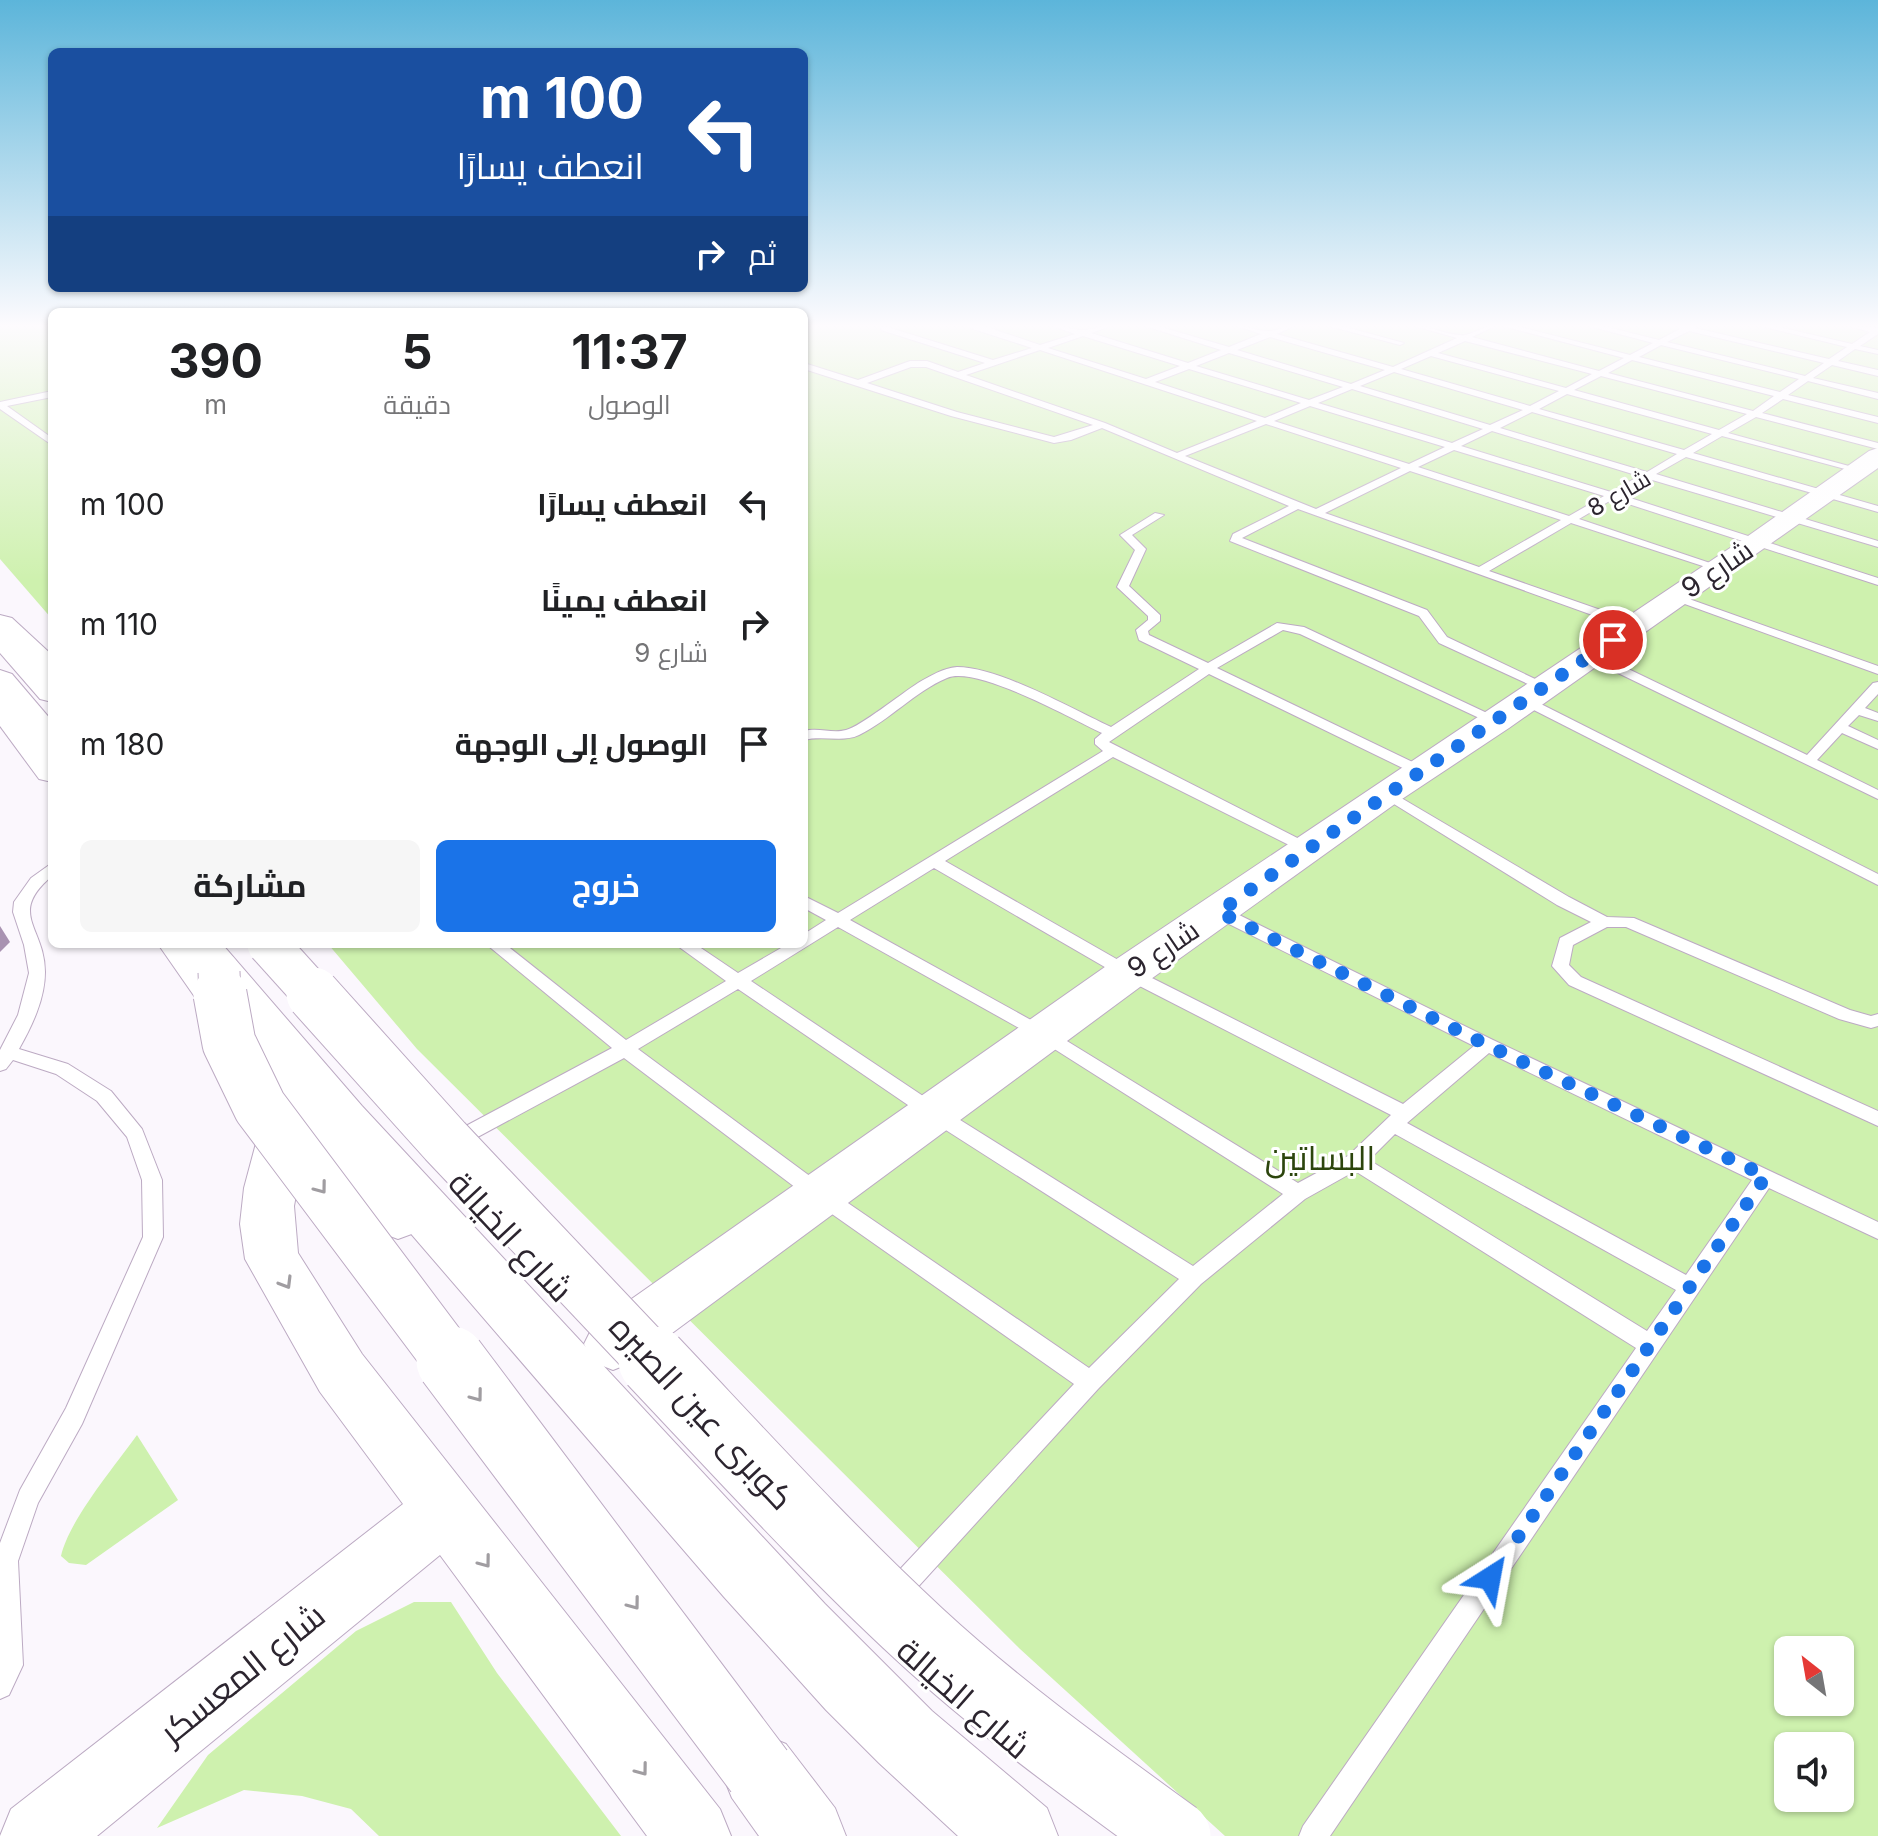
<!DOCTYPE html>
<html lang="ar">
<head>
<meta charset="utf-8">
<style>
  :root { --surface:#fff; --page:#f6f6f6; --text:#202124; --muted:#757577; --accent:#1a73e8 }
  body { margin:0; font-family:Inter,Cairo,sans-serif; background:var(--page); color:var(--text); direction:rtl; height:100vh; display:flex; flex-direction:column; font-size:30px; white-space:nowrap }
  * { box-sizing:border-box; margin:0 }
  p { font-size:26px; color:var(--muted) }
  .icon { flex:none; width:44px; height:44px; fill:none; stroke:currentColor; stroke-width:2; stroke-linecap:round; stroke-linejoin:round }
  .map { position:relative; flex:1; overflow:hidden; direction:ltr }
  .side { position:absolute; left:48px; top:308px; width:760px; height:640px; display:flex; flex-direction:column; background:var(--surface); border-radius:12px; box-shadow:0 2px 6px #0004; direction:rtl }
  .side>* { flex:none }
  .banner { position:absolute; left:48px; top:48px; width:760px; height:244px; border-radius:12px; box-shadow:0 2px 6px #0004; direction:rtl; background:#1a4fa0; color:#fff; overflow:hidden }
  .needle { width:52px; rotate:329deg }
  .buttons { position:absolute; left:1774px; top:1636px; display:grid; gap:16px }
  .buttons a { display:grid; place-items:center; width:80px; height:80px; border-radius:12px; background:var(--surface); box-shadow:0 2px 6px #0004; font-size:40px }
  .pin { position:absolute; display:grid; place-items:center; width:68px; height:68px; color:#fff; margin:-34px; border:4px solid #fff; border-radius:50%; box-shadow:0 2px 8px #0007 }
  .me { position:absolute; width:88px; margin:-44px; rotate:34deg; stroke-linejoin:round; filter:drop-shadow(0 0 6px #0008) }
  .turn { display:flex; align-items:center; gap:28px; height:168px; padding:0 32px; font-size:36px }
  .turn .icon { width:104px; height:104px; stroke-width:2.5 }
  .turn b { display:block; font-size:56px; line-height:68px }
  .then { display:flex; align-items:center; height:76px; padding:0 32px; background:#0003; gap:16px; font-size:30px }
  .eta { display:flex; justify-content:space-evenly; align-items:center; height:136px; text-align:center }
  .eta b { font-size:48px; font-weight:700; line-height:56px }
  .primary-button { display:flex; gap:16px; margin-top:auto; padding:16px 32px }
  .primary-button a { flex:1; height:92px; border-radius:12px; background:var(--accent); color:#fff; font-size:32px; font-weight:700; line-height:92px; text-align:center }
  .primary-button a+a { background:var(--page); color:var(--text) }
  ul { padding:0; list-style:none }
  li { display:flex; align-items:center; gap:24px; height:120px; padding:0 32px }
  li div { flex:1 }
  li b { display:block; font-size:30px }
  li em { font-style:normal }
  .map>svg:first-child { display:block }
</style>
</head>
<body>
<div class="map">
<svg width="1878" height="1836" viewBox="0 0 1878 1836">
  <rect width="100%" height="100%" fill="#fbf7fd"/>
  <g fill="#cef1ae" fill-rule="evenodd">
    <polygon points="0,325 52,325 52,619 0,559"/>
    <path d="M804,325H1878V1836H1225L1020,1649L417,1049L328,944H804ZM1788,1650H1840V1702H1788ZM1788,1746H1840V1798H1788Z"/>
    <path d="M137,1435L178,1500L86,1565L69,1563L61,1556C69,1520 115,1466 137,1435Z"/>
    <polygon points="414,1602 451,1602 497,1673 621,1836 379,1836 351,1809 302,1796 244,1790 157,1828 208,1755 356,1631"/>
  </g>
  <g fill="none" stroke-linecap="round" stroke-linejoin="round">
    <defs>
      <g id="lane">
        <path d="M970,325H981L1040,345L1075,334L1051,325C1062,325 1075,331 1085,330C1095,329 1103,325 1113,325L1091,333L1188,363L1221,350L1142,325H1154L1229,347L1261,334L1234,325C1246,325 1258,332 1269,331C1278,331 1286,325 1296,325L1277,334L1393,367L1457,338L1411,325C1428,325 1451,337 1465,335C1476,333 1484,325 1497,325L1472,337L1599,371L1624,358L1499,325H1512L1630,355L1653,343L1585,325H1599L1659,340L1680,329L1679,325H1698L1695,328L1829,359L1847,347L1756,325H1770L1852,344L1870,332L1845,325L1878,328V334L1860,346L1878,350V354L1855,349L1838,361L1878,370V376L1832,365L1813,378L1878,393V399L1808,381L1788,395L1878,417V423L1783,399L1762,413L1878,443V449L1756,417L1728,433L1860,469V473L1722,436L1693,453L1878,506V512L1686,457L1656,474L1878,541V547L1649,479L1621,495L1878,578V585L1613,499L1579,519L1725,568L1715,570L1571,523L1489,571L1638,623L1640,626L1634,630L1298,509L1242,538L1427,610L1447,637L1552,687L1546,691L1541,690L1439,643L1419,616L1230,541L1233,534L1289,506L1102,428L1071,440L1054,443L951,416L804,369V363L858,380L910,361H927L958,372L985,363L881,330L884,326L993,360L1032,348L970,328ZM1689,331L1824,363L1805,376L1667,342ZM1083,336L1180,366L1146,379L1048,348ZM1270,337L1385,370L1351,384L1237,350ZM1465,341L1592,374L1566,388L1438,353ZM1661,345L1799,379L1780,392L1639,357ZM1040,350L1257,421L1177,453L1105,423L966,375ZM1229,353L1343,387L1309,400L1196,366ZM1431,356L1559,391L1530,406L1401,369ZM1632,360L1774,396L1753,411L1608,373ZM911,367H926L1093,425L1054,437L957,412L867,383ZM1189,369L1301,403L1265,418L1155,382ZM1394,372L1523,410L1490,425L1360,386ZM1601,376L1747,414L1719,430L1574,390ZM1352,389L1483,429L1452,443L1318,403ZM1567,394L1712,434L1684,450L1539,409ZM1310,406L1445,447L1409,464L1274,421ZM1532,412L1677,454L1647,472L1500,428ZM1266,424L1401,468L1316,509L1185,456ZM1492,431L1639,476L1611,492L1461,446ZM1454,450L1604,496L1569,516L1418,467ZM1410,471L1561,520L1479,567L1325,513Z"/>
        <polygon points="1325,325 1338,325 1404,343 1400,345"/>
        <polygon points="52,391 52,397 7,406 52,438 52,445 0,409 0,402"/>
        <path d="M1155,513L1164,515L1132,535L1146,549L1129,586L1160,615V621L1148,631L1149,635L1208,663L1277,623L1304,627L1504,721L1497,725L1492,724L1300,634L1283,630L1217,668L1425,768L1427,771L1425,774H1415L1209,674L1109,742L1313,846L1316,849L1313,852H1303L1113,757L945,861L1134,969L1403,1104L1474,1046L1213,916L1211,912L1213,908H1225L1493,1040L1878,1222V1239L1769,1188L1330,1836H1299L1303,1826L1636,1348L1355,1171L1305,1199L1201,1284L1098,1389L906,1600L897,1604L888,1600L884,1591L888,1582L1074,1384L812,1200L624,1058L461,1146L454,1148L447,1146L444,1141L447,1136L612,1048L486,944H505L626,1040L726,981L675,944H695L738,973L788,944H804V934L826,920L804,908V896L838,913L1103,751L1095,744V739L1102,733C1072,719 976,665 947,678C914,692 890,720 859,735C843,743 822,735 804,740V731C819,727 832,734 846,730C860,727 902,693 918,683C930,676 943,668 957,667C999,667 1072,709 1111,727L1199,669L1139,640L1136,630L1148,620V616L1117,587L1135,550L1120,535ZM934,868L1122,977L1391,1115L1348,1156L1298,1183L1049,1030L850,920ZM838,927L1037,1038L1283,1194L1193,1266L941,1108L751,981ZM738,989L927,1118L1179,1279L1089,1368L826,1188L638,1049ZM1489,1053L1752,1180L1686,1275L1407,1123ZM1395,1134L1676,1290L1647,1331L1369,1160Z"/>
        <polygon points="1675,594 1878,666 1878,674 1671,599 1669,597"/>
        <polygon points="1591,651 1807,755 1873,683 1878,682 1878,694 1865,708 1878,713 1878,721 1859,715 1848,726 1878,740 1878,749 1842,733 1817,760 1878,790 1878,799 1587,658 1585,655"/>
        <polygon points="1527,697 1878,874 1878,885 1522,704 1520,701"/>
        <polygon points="1386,789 1569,897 1607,917 1634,918 1850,1010 1871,1016 1878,1014 1878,1026 1871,1028 1839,1019 1626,927 1607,927 1573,945 1569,965 1581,977 1878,1111 1878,1126 1569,985 1552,966 1560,938 1591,922 1557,905 1381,796 1379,793"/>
        <path d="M52,863V876C7,914 45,927 45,972C45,999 32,1026 19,1049L68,1064L111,1091L142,1129L162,1180L163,1237L82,1424L38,1503L18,1561L23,1665L9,1695L0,1699V1543L20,1490L66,1408L143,1237L142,1180L127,1137L97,1101L56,1074L13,1060L6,1069L0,1071V1050L18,1015L29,973L24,945L13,912L14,902L31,878Z"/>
      </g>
      <g id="secondary">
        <polygon points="1878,448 1878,468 1509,728 1399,801 1144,984 633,1362 613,1370 593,1362 584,1344 593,1326 1112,962 1748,536 1869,451"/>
        <polygon points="0,623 11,626 52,672 52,702 40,699 0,653"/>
        <polygon points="0,693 12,696 52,747 52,782 39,779 0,726"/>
        <polygon points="158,944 202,944 310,1088 417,1202 424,1217 417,1232 398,1239 379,1232 305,1147 294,1206 298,1253 362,1354 720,1809 731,1836 647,1836 440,1555 97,1836 0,1836 11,1809 403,1504 320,1392 245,1259 240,1224 244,1188 263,1117 270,1105"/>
      </g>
      <g id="highway">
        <polygon points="0,615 12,618 52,655 52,683 40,680 0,643"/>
        <polygon points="0,670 12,674 52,721 52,756 39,753 0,704"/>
        <polygon points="175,944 222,944 362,1106 825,1604 932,1711 1047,1808 1058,1836 958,1836 879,1763 826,1710 724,1597 325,1134 228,1015"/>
        <polygon points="759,1733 786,1744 835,1808 846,1836 759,1836 732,1798 721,1771 732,1744"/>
      </g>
    </defs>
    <use href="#lane" stroke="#bcaac3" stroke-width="2"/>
    <use href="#secondary" stroke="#bcaac3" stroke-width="2"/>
    <use href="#highway" stroke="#bcaac3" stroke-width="2"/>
    <use href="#lane" fill="#fff" fill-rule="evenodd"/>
    <use href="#secondary" fill="#fff" fill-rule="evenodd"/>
    <use href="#highway" fill="#fff" fill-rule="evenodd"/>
    <defs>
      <g id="highway-bridge-far2">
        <polyline points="268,944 315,996"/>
        <polyline points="219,972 220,996"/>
      </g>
      <g id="highway-bridge-far1">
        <polyline points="220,994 229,1043 260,1107 452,1363"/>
        <polyline points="313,994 445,1141 655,1363"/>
      </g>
      <g id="highway-bridge">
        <polyline points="451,1361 759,1771"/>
        <path d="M653,1361C740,1453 826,1548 919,1634C999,1708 1088,1772 1176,1836"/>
      </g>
    </defs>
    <use href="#highway-bridge-far2" stroke="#bcaac3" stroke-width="43" stroke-linecap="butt"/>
    <use href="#highway-bridge-far1" stroke="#bcaac3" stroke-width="55" stroke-linecap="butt"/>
    <use href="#highway-bridge" stroke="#bcaac3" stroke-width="71" stroke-linecap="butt"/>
    <use href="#highway-bridge-far2" stroke="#fff" stroke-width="41"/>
    <use href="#highway-bridge-far1" stroke="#fff" stroke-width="53"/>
    <use href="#highway-bridge" stroke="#fff" stroke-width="69"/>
  </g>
  <polygon fill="#a892b1" points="0,926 10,942 0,952"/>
  <defs><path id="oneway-chevron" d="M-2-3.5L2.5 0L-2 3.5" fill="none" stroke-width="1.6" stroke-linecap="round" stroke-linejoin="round" transform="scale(2)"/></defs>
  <g stroke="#a09da1">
    <use href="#oneway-chevron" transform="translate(321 1188) rotate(53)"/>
    <use href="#oneway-chevron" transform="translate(286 1283) rotate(59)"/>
    <use href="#oneway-chevron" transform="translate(477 1396) rotate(53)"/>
    <use href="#oneway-chevron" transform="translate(485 1562) rotate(53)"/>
    <use href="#oneway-chevron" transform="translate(634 1604) rotate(53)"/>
    <use href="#oneway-chevron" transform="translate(642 1770) rotate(53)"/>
  </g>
  <linearGradient id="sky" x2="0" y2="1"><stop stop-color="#5cb5da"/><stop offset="0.56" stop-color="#fdfbfe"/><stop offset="1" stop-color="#fdfbfe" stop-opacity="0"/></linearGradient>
  <rect width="1878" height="582" fill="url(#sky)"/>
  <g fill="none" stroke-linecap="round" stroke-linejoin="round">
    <path stroke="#1a73e8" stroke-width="14" stroke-dasharray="0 25.2" d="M1490,1578L1766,1176L1487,1045L1219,912C1349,820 1481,730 1613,640"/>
  </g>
  <g text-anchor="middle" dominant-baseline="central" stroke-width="6" stroke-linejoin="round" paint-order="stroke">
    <g font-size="24" fill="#2c252f" stroke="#fff">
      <text transform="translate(1619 493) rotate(-30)">شارع 8</text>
    </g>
    <g font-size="28" fill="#2c252f" stroke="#fff">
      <text transform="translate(1717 569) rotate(-34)">شارع 9</text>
      <text transform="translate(1163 949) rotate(-34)">شارع 9</text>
    </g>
    <g font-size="34" fill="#2c450d" stroke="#fff">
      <text x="1320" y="1157">البساتين</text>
    </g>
    <g font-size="34" fill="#2c252f" stroke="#fff">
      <text transform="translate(511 1236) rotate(47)">شارع الخيالة</text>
      <text transform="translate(702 1412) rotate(47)">كوبرى عين الصيره</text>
      <text transform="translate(242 1673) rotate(-39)">شارع المعسكر</text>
      <text transform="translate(964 1698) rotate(41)">شارع الخيالة</text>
    </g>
  </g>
</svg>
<div class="buttons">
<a><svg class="needle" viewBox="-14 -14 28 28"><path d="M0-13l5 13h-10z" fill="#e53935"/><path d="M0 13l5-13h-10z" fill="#757577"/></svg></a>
<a><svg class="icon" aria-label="sound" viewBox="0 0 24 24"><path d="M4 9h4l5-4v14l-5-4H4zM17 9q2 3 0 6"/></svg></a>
</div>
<div class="pin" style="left:1613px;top:640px;background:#d93025"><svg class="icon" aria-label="arrive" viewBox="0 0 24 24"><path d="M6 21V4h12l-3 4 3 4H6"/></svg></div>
<svg class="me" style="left:1490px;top:1578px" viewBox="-20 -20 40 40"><path d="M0-17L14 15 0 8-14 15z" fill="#1a73e8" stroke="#fff" stroke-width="4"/></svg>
<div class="banner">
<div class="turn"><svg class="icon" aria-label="left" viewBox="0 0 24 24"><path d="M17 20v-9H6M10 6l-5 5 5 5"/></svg><div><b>100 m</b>انعطف يسارًا</div></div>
<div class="then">ثم<svg class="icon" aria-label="right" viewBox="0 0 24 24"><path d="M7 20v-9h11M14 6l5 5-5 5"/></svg></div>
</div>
<section class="side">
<div class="eta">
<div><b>11:37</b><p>الوصول</p></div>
<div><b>5</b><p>دقيقة</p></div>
<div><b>390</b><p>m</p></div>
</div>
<ul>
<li><svg class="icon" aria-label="left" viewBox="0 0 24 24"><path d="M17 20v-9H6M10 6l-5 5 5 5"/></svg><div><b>انعطف يسارًا</b></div><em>100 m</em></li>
<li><svg class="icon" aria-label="right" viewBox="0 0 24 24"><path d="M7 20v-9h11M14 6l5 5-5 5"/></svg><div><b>انعطف يمينًا</b><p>شارع 9</p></div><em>110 m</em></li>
<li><svg class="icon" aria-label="arrive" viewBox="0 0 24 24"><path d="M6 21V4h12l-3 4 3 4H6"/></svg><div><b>الوصول إلى الوجهة</b></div><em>180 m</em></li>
</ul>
<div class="primary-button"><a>خروج</a><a>مشاركة</a></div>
</section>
</div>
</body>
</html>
